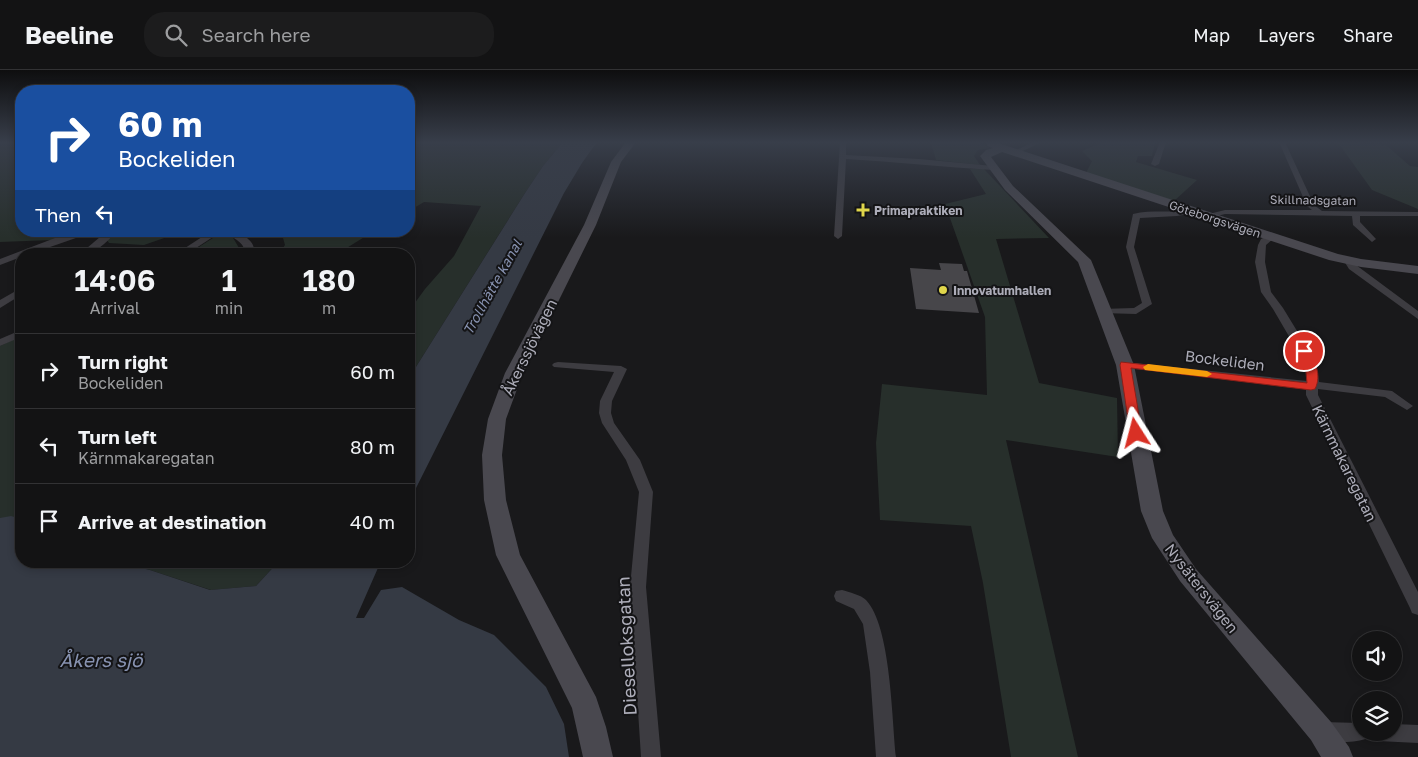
<!DOCTYPE html>
<html lang="en">
<head>
<meta charset="utf-8">
<style>
  :root { --surface:#131314; --page:#1c1c1d; --text:#f1f3f6; --muted:#9d9ea0; --line:#323234 }
  body { margin:0; font-family:"Golos Text",sans-serif; background:var(--page); color:var(--text); height:100vh; display:flex; flex-direction:column; font-size:19px; white-space:nowrap }
  * { box-sizing:border-box; margin:0 }
  p { font-size:16px; color:var(--muted) }
  .icon { flex:none; width:28px; height:28px; fill:none; stroke:currentColor; stroke-width:2; stroke-linecap:round; stroke-linejoin:round }
  .map { position:relative; flex:1; overflow:hidden }
  .details { position:absolute; left:15px; top:178px; width:400px; height:320px; display:flex; flex-direction:column; background:var(--surface); border-radius:20px; box-shadow:0 2px 8px #0003,0 0 0 1px var(--line) }
  .details>* { flex:none }
  .hud { position:absolute; left:15px; top:15px; width:400px; height:152px; border-radius:20px; box-shadow:0 2px 8px #0003,0 0 0 1px var(--line); background:#1a4fa0; color:#fff; overflow:hidden }
  .fabs { position:absolute; left:1352px; top:561px; display:grid; gap:10px }
  .fabs a { display:grid; place-items:center; width:50px; height:50px; border-radius:50%; background:var(--surface); box-shadow:0 2px 8px #0003,0 0 0 1px var(--line); font-size:25px }
  .pin { position:absolute; display:grid; place-items:center; width:42px; height:42px; color:#fff; margin:-21px; border:2px solid #fff; border-radius:50%; box-shadow:0 1px 5px #0007 }
  .me { position:absolute; width:55px; margin:-28px; rotate:351deg; stroke-linejoin:round; filter:drop-shadow(0 0 4px #0008) }
  .turn { display:flex; align-items:center; gap:18px; height:105px; padding:0 20px; font-size:22px }
  .turn .icon { width:65px; height:65px; stroke-width:2.5 }
  .turn b { display:block; font-size:35px; line-height:42px }
  .then { display:flex; align-items:center; height:48px; padding:0 20px; background:#0003; gap:10px; font-size:19px }
  .eta { display:flex; justify-content:space-evenly; align-items:center; height:85px; text-align:center }
  .eta b { font-size:30px; font-weight:600; line-height:35px }
  ul { padding:0; list-style:none }
  li { display:flex; align-items:center; gap:15px; height:75px; padding:0 20px; border-top:1px solid var(--line) }
  li div { flex:1 }
  li b { display:block; font-size:19px }
  li em { font-style:normal }
  header { display:flex; align-items:center; gap:30px; box-sizing:border-box; height:70px; padding:0 25px; background:var(--surface); border-bottom:1px solid var(--line) }
  header strong { font-size:24px }
  nav { display:flex; gap:28px; margin-inline-start:auto; font-size:18px }
  .search { width:350px; height:45px; background:var(--page); display:flex; align-items:center; gap:12px; box-sizing:border-box; padding:0 18px; border-radius:20px; color:var(--muted); font-size:19px }
  .map>svg:first-child { display:block }
</style>
</head>
<body>
<header>
<strong>Beeline</strong>
<div class="search"><svg class="icon" aria-label="search" viewBox="0 0 24 24"><circle cx="10" cy="10" r="6"/><path d="M15 15l6 6"/></svg>Search here</div>
<nav><a>Map</a><a>Layers</a><a>Share</a></nav>
</header>
<div class="map">
<svg width="1418" height="687" viewBox="0 0 1418 687">
  <rect width="100%" height="100%" fill="#19191b"/>
  <g fill="#272f2b">
    <polygon points="0,72 21,72 21,161 87,161 53,170 0,172"/>
    <polygon points="409,72 563,72 543,96 525,123 409,308 409,241 425,219 454,186 481,136 424,132 409,141"/>
    <polygon points="931,72 978,72 990,78 978,80 974,86 980,95 936,90"/>
    <polygon points="1103,72 1155,72 1152,86 1138,86 1136,92 1197,110 1174,131 1086,103 1092,91 1082,81"/>
    <polygon points="1333,72 1386,75 1410,96 1418,97 1418,139 1372,120 1339,74"/>
    <polygon points="970,99 984,99 1049,168 996,169 1039,313 1117,328 1118,387 1006,370 1078,687 1011,687 983,513 971,456 880,450 876,373 882,314 987,325 985,247 945,134 986,124"/>
    <polygon points="101,161 198,161 170,166 144,175 109,173"/>
    <polygon points="281,161 374,161 337,184 279,184 285,175"/>
    <polygon points="216,166 232,166 239,178 239,184 188,184"/>
    <polygon points="21,266 21,449 14,447 0,449 0,276"/>
    <polygon points="112,491 279,491 256,516 211,520 150,500"/>
  </g>
  <g fill="#353a44">
    <polygon points="563,72 597,72 582,93 564,123 409,432 409,308 525,123 543,96"/>
    <polygon points="11,446 21,449 21,491 112,491 150,500 210,520 256,516 279,491 381,491 356,548 364,548 381,520 402,517 459,550 494,565 546,617 564,654 569,687 0,687 0,448"/>
  </g>
  <polygon fill="#47464a" points="939,193 962,194 964,201 967,201 979,243 916,239 910,198 941,200"/>
  <g fill="none" stroke-linecap="round" stroke-linejoin="round">
    <g fill="#3d3c41" fill-rule="evenodd">
      <path d="M840,72H846V85L919,89L993,96L997,98L993,100C944,97 895,92 846,89L842,166L838,169L834,166Z"/>
      <polygon points="1033,72 1042,72 1016,84 1011,83"/>
      <polygon points="1160,72 1166,72 1159,94 1155,96 1151,94"/>
      <polygon points="1279,72 1285,72 1314,135 1322,141 1418,142 1418,146 1360,146 1360,152 1376,169 1372,172 1353,155 1352,146 1225,144 1205,149 1205,145 1225,140 1312,140 1307,136"/>
      <path d="M1191,139H1194V143L1177,146L1140,148L1134,177L1152,234L1136,244L1101,243L1100,241L1101,239L1134,238L1142,233L1126,177L1133,144C1152,139 1172,144 1191,139Z"/>
      <polygon points="81,161 96,161 30,184 21,184 21,187 0,195 0,189 55,168"/>
      <path d="M107,161H116C107,173 95,184 80,184Z"/>
      <polygon points="211,161 222,161 187,184 176,184"/>
      <path d="M224,161C236,161 257,168 254,184H244C247,172 231,168 224,161Z"/>
      <polygon points="1271,164 1275,167 1266,175 1265,192 1271,222 1283,238 1316,292 1319,312 1392,321 1413,336 1407,340 1385,327 1318,319 1318,325 1418,522 1418,545 1412,543 1410,538 1306,325 1306,318 1125,298 1119,295 1125,292 1307,311 1304,292 1273,239 1261,222 1255,192 1258,175 1261,169"/>
      <polygon points="1349,188 1352,189 1356,195 1418,241 1418,249 1349,199 1344,191"/>
      <polygon points="21,218 21,225 0,238 0,230"/>
      <polygon points="21,260 21,267 0,276 0,269"/>
      <polygon points="558,292 621,296 627,299 612,331 611,343 614,353 640,390 653,422 646,517 661,687 641,687 630,517 639,422 626,390 602,353 599,343 600,331 614,302 554,297 552,295 554,293"/>
      <path d="M842,520C849,522 861,525 866,530C891,556 892,650 896,687H876L870,602L863,554L854,539L836,531L834,526L836,521Z"/>
      <path d="M1321,652L1361,653V662H1394V654L1418,655V673L1378,671L1371,668L1370,665L1368,668C1354,674 1328,673 1314,667L1311,661L1314,655Z"/>
    </g>
    <g fill="#49484f" fill-rule="evenodd">
      <polygon points="626,72 636,72 621,92 596,155 523,303 506,349 502,385 506,430 520,485 596,627 606,657 613,687 583,687 572,638 496,485 484,430 482,385 488,349 505,303 584,155 611,92"/>
      <polygon points="987,72 995,72 1338,184 1361,189 1418,196 1418,204 1361,197 1329,190 1002,82 991,87 1013,116 1091,190 1134,295 1163,441 1173,465 1196,499 1331,652 1349,677 1353,687 1321,687 1311,670 1180,511 1152,468 1141,441 1116,295 1078,192 1005,120 980,86 986,80 993,78 987,76"/>
    </g>
  </g>
  <linearGradient id="sky" x2="0" y2="1"><stop stop-color="#0e0e0f"/><stop offset="0.43" stop-color="#383e4a"/><stop offset="1" stop-color="#383e4a" stop-opacity="0"/></linearGradient>
  <rect width="1418" height="168" fill="url(#sky)"/>
  <path fill="#d93025" stroke="#8d1f18" d="M1304,278L1308,279C1315,291 1322,305 1315,319L1311,320L1131,298L1142,363L1136,367L1130,363L1120,295L1121,292L1307,313L1305,292L1299,281Z"/>
  <polygon fill="#f59e0b" points="1148,294 1207,301 1212,304 1207,307 1145,300 1143,297"/>
  <g fill="#e0d64b" stroke="#141416" stroke-width="2">
    <path d="M860.5 132.5h5v5h5v5h-5v5h-5v-5h-5v-5h5z"/>
    <circle cx="943" cy="220" r="5"/>
  </g>
  <g text-anchor="middle" dominant-baseline="central" stroke-width="4" stroke-linejoin="round" paint-order="stroke">
    <g font-size="12" fill="#adadb9" stroke="#141416">
      <text transform="translate(1313 130) rotate(1)">Skillnadsgatan</text>
      <text transform="translate(1215 149) rotate(18)">Göteborgsvägen</text>
    </g>
    <g font-size="12" font-weight="bold" fill="#adadb9" stroke="#141416" text-anchor="start">
      <text x="874" y="140">Primapraktiken</text>
      <text x="953" y="220">Innovatumhallen</text>
    </g>
    <g font-size="14" font-style="italic" fill="#8792b0" stroke="#141416">
      <text transform="translate(492 217) rotate(-61)">Trollhätte kanal</text>
    </g>
    <g font-size="15" fill="#adadb9" stroke="#141416">
      <text transform="translate(529 277) rotate(-64)">Åkerssjövägen</text>
      <text transform="translate(1225 290) rotate(7)">Bockeliden</text>
      <text transform="translate(1345 393) rotate(64)">Kärnmakaregatan</text>
      <text transform="translate(1202 518) rotate(52)">Nysätersvägen</text>
    </g>
    <g font-size="18" fill="#adadb9" stroke="#141416">
      <text transform="translate(626 576) rotate(-93)">Dieselloksgatan</text>
    </g>
    <g font-size="19" font-style="italic" fill="#8792b0" stroke="#141416">
      <text x="101" y="589">Åkers sjö</text>
    </g>
  </g>
</svg>
<div class="fabs">
<a><svg class="icon" aria-label="sound" viewBox="0 0 24 24"><path d="M4 9h4l5-4v14l-5-4H4zM17 9q2 3 0 6"/></svg></a>
<a><svg class="icon" aria-label="layers" viewBox="0 0 24 24"><path d="M12 4l9 5-9 5-9-5zM3 14l9 5 9-5"/></svg></a>
</div>
<div class="pin" style="left:1304px;top:281px;background:#d93025"><svg class="icon" aria-label="arrive" viewBox="0 0 24 24"><path d="M6 21V4h12l-3 4 3 4H6"/></svg></div>
<svg class="me" style="left:1136px;top:363px" viewBox="-20 -20 40 40"><path d="M0-17L14 15 0 8-14 15z" fill="#d93025" stroke="#fff" stroke-width="4"/></svg>
<div class="hud">
<div class="turn"><svg class="icon" aria-label="right" viewBox="0 0 24 24"><path d="M7 20v-9h11M14 6l5 5-5 5"/></svg><div><b>60 m</b>Bockeliden</div></div>
<div class="then">Then<svg class="icon" aria-label="left" viewBox="0 0 24 24"><path d="M17 20v-9H6M10 6l-5 5 5 5"/></svg></div>
</div>
<section class="details">
<div class="eta">
<div><b>14:06</b><p>Arrival</p></div>
<div><b>1</b><p>min</p></div>
<div><b>180</b><p>m</p></div>
</div>
<ul>
<li><svg class="icon" aria-label="right" viewBox="0 0 24 24"><path d="M7 20v-9h11M14 6l5 5-5 5"/></svg><div><b>Turn right</b><p>Bockeliden</p></div><em>60 m</em></li>
<li><svg class="icon" aria-label="left" viewBox="0 0 24 24"><path d="M17 20v-9H6M10 6l-5 5 5 5"/></svg><div><b>Turn left</b><p>Kärnmakaregatan</p></div><em>80 m</em></li>
<li><svg class="icon" aria-label="arrive" viewBox="0 0 24 24"><path d="M6 21V4h12l-3 4 3 4H6"/></svg><div><b>Arrive at destination</b></div><em>40 m</em></li>
</ul>
</section>
</div>
</body>
</html>
